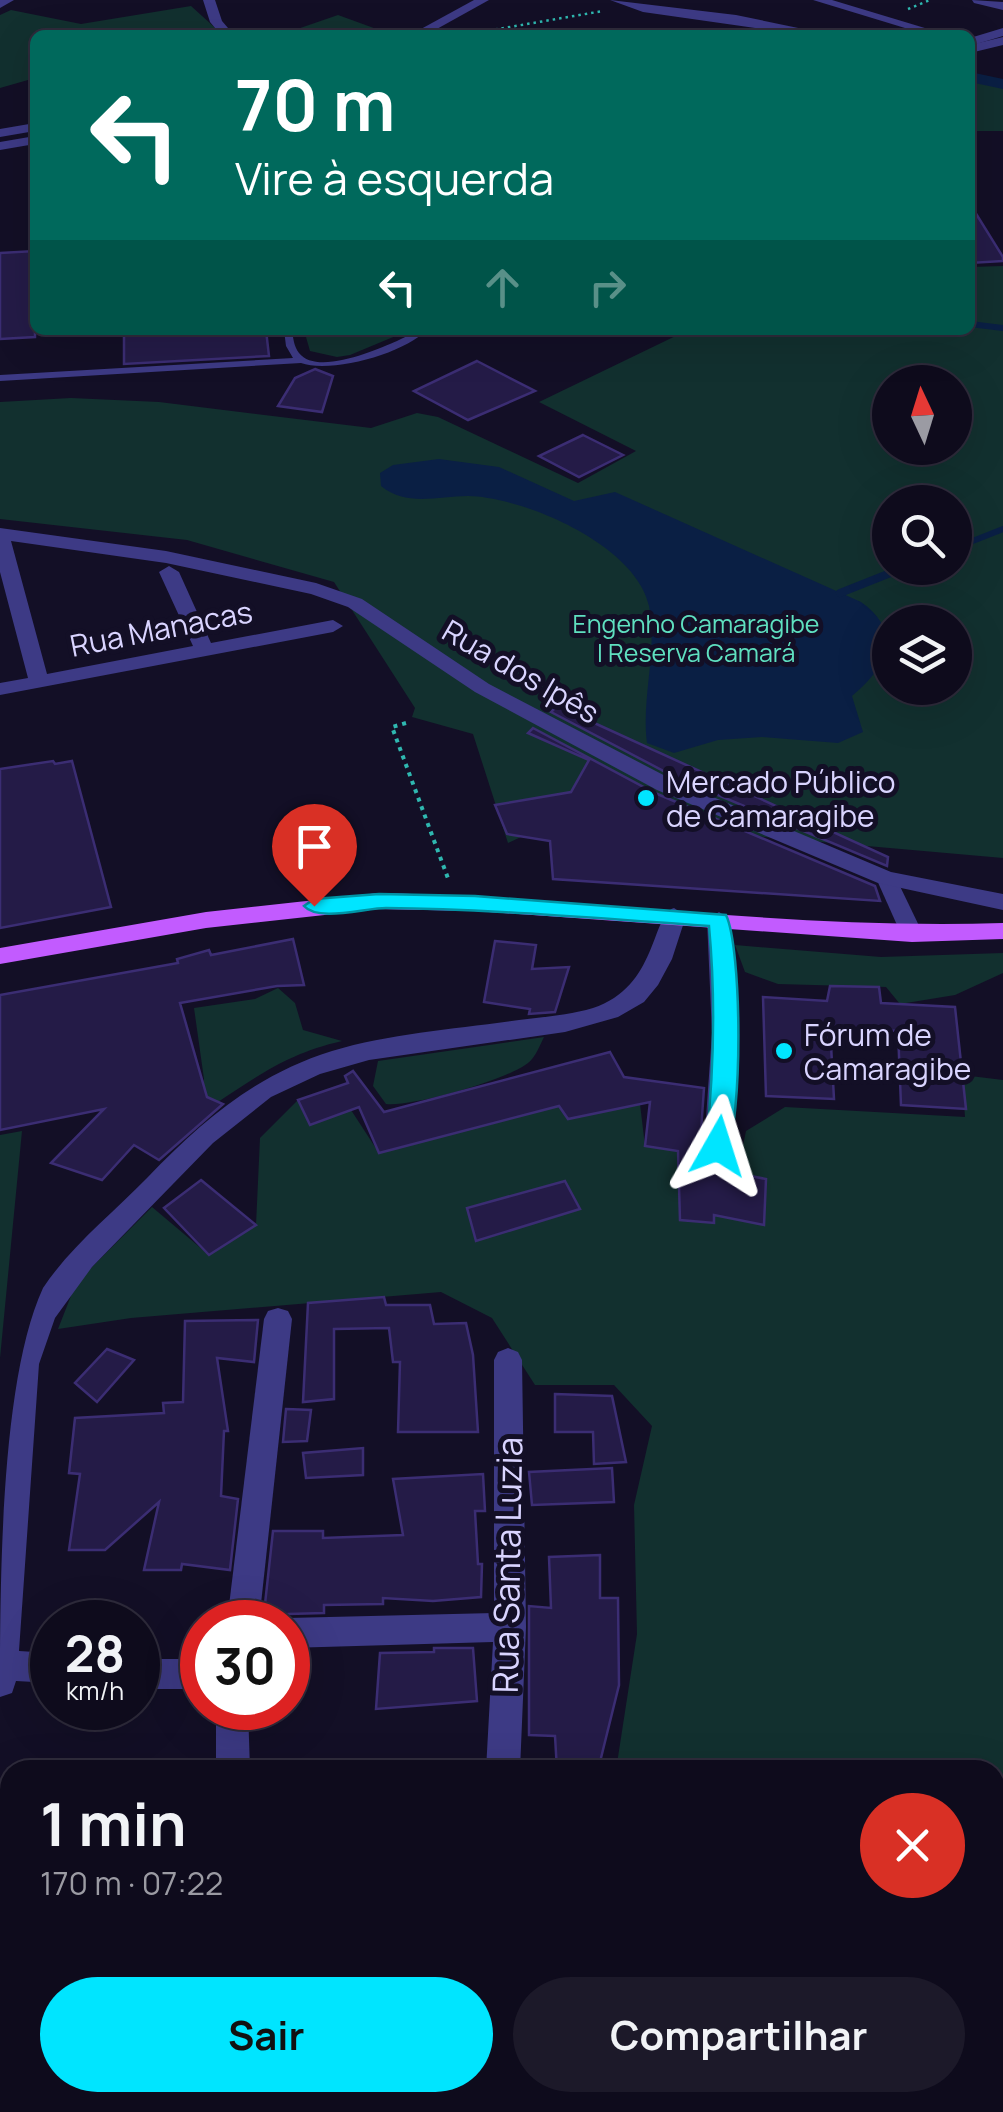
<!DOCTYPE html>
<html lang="pt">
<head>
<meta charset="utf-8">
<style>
  :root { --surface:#0e0b1c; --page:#1c1929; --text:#f1f3f6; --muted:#9b9ba3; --line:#2e2b3b; --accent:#00e5ff }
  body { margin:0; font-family:Manrope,sans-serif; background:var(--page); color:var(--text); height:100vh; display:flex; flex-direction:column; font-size:38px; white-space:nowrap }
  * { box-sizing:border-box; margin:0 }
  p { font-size:32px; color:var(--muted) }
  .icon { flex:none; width:55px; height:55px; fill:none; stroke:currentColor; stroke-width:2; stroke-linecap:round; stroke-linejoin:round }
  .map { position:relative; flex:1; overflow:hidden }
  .side { position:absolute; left:0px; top:1760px; width:1005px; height:352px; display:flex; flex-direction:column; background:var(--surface); border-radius:30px 30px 0 0; box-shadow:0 10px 40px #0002,0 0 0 2px var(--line) }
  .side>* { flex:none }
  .hud { position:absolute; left:30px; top:30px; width:945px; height:305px; border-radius:15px; box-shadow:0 10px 40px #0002,0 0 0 2px var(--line); background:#00695c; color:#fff; overflow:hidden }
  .needle { width:65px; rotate:356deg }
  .buttons { position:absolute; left:872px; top:365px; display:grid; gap:20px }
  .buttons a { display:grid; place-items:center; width:100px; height:100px; border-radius:50%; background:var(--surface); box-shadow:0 10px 40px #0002,0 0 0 2px var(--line); font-size:50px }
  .speed { position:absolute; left:30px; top:1600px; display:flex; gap:20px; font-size:50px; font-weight:700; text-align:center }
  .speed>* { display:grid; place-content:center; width:130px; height:130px; border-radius:50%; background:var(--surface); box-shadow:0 10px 40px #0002,0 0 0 2px var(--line); line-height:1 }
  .speed small { font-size:25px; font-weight:400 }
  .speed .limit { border:15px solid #d22; background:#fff; color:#111 }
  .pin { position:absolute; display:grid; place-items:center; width:85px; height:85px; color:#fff; margin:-102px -42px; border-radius:50% 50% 50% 0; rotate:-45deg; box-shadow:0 0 10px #0007 }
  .pin .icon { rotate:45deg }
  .me { position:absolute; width:110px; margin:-55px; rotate:6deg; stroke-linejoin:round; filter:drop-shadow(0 0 8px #0008) }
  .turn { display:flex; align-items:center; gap:35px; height:210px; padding:0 40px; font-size:45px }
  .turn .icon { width:130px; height:130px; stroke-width:2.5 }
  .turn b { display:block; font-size:70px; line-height:85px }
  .lanes { display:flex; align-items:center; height:95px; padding:0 40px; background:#0003; justify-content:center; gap:50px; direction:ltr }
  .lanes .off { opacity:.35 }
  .round { display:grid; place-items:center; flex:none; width:105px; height:105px; border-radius:52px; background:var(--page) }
  .overview { display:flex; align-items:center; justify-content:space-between; height:170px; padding:0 40px }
  h1 { font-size:60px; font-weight:700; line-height:75px }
  .action { display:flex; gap:20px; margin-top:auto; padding:20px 40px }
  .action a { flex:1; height:115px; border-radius:60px; background:var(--accent); color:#111; font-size:40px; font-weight:700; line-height:115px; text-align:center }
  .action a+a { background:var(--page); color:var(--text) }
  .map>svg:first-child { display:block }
</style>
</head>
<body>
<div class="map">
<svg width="1003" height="2112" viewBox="0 0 1003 2112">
  <rect width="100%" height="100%" fill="#130f26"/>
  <g fill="#12302f" fill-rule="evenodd">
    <polygon points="191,6 223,35 35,35 35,78 0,88 0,15 11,10 81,24"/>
    <polygon points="338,15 393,35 280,35"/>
    <polygon points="970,77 1003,80 1003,131 970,131"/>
    <path d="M1003,266V858L560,819L508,843L473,734L412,717L415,708L334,582L187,540L0,519V402L71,398L159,402L371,428L417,413L438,417L578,483L636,451L539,402L688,330H970V267ZM890,382H955V448H890ZM890,502H955V568H890ZM890,622H955V688H890Z"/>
    <polygon points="304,330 410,330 350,355 337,357 310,351"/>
    <polygon points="735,945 881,957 1003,953 1003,973 955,995 900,1004 886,987 778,984 745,972"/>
    <path d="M278,988L295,1003L303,1030L342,1041C290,1053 262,1073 218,1102L202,1095L204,1079L194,1008L255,999Z"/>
    <path d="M544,1037C540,1045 535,1058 528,1063C507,1080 413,1107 386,1104L373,1086L378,1061Z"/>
    <polygon points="962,1075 1003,1080 1003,2112 606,2112 606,2102 995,2102 995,1770 616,1770 637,1634 634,1505 652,1426 614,1385 535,1385 492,1318 441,1292 131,1318 58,1329 76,1283 152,1207 209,1255 256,1225 260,1138 298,1100 310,1124 351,1110 379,1153 559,1106 569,1119 640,1104 645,1146 740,1160 746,1131 785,1107 965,1117"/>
    <polygon points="22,1131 0,1358 0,1135"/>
    <polygon points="121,2103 292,2103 305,2112 122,2112"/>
  </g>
  <path fill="#0a1f44" d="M439,459L499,467L574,501L615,492L861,602C905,633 886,668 852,696L863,732L838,743L762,737L718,740L674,753L647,743C641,698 658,651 649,606C636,545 524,497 468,496C438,496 406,507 381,486L380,473L393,465Z"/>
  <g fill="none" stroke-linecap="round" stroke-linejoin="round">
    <g stroke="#0a1f44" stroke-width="6">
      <polyline points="970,324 1003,328"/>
      <polyline points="955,548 1003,529"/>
      <polyline points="887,575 905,568"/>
    </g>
    <polyline stroke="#0a1f44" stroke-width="8" points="840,593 893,572"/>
    <polygon fill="#0a1f44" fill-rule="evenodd" points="970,72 1003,79 1003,89 970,82"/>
  </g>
  <g fill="#241b47" stroke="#3b2d73" stroke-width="2.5">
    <polygon points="970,204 1003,257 1003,261 970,263"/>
    <polygon points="35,251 35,337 0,339 0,253"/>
    <polygon points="124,330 266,330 269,356 124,364"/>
    <polygon points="477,361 535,391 468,420 414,391"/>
    <polygon points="315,369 333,376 322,412 278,406 295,378"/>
    <polygon points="583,435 623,455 579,477 539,456"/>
    <polygon points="557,706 888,857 887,866 675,777 551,712"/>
    <polygon points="533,728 655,793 875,886 880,901 553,879 550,841 507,834 495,805 571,792 589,760 528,733"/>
    <polygon points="53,761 55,764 72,761 111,907 0,928 0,769"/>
    <polygon points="293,939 304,985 277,986 180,1003 207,1097 223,1104 159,1160 134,1145 102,1180 51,1163 104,1109 0,1130 0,995 178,963 177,959 209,950 211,955"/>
    <polygon points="495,941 536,945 532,969 569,967 555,1012 529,1014 530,1009 484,1002"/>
    <polygon points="830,986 879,987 881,1003 955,1007 966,1109 901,1105 898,1031 830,1027 834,1099 766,1096 763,997 827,1001"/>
    <polygon points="610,1052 624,1077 704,1088 700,1146 703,1167 766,1179 764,1225 714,1215 714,1223 680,1220 678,1151 645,1146 650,1102 568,1119 559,1106 379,1153 359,1107 310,1125 298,1100 348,1083 345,1076 353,1071 384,1112"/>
    <polygon points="201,1180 256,1225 209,1255 164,1208"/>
    <polygon points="565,1181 580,1209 476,1241 467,1208"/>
    <polygon points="384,1297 386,1305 430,1305 434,1324 466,1323 473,1355 478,1432 398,1432 400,1362 393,1362 389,1328 334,1329 334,1399 303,1402 308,1303"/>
    <polygon points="258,1320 254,1362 217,1358 228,1431 224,1431 221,1496 238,1499 230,1570 182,1564 181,1570 144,1570 159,1502 105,1550 69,1550 80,1474 69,1473 75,1418 164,1413 163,1403 183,1402 185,1321"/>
    <polygon points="107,1349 134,1360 97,1402 75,1383"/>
    <polygon points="555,1394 612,1396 626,1462 594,1464 593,1432 555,1432"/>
    <polygon points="286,1409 311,1410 307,1441 283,1442"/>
    <polygon points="363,1448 363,1475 306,1478 303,1453"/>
    <polygon points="612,1468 614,1502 532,1505 529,1472"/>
    <polygon points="483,1474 485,1511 475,1511 478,1564 482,1564 481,1597 433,1601 383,1598 383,1604 324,1605 324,1613 288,1614 273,1622 263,1622 273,1531 323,1531 323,1538 403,1535 393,1479"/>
    <polygon points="600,1555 600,1598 618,1598 619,1685 598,1770 557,1770 555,1736 529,1735 529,1606 551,1608 549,1557"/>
    <polygon points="434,1648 473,1648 477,1701 376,1709 380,1653 434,1652"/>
  </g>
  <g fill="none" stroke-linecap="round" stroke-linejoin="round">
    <g stroke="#2fb8b0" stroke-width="2.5" stroke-dasharray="2.5 4" stroke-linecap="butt">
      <polyline points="908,9 930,0"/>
      <polyline points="463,35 603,11"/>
    </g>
    <polyline stroke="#2fb8b0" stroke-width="4" stroke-dasharray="4 5" stroke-linecap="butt" points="406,723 392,727 449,881"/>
    <path fill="#3d3a85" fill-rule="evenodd" d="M284,330H292C293,337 294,347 299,353C317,376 376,350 397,341C408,336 416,330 426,330C406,353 331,374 301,363L0,381V375L293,358L286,346Z"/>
    <polygon fill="#3d3a85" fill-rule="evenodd" points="886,871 896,878 923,934 919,939 912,941 901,934 876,878"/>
    <g fill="#3d3a85" fill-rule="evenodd">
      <polygon points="0,0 14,0 0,8"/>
      <polygon points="203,0 215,0 222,21 234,35 221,35 210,22"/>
      <polygon points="474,0 489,0 426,35 410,35"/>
      <polygon points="610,0 736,15 832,35 805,35 643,12"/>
      <polygon points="813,0 832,0 948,35 928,35"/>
      <polygon points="972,0 1003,2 1003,10 974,3"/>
      <polygon points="1003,28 1003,36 970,46 970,38"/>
      <polygon points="35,136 35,144 0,150 0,142"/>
      <polygon points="0,528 166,551 316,583 362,599 489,684 673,780 891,872 1003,894 1003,910 878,883 657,790 475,692 348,607 311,594 166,563 11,541 47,674 193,646 159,572 169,566 179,572 211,643 333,620 343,626 333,632 0,695 0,683 28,678 0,572"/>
      <path d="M674,908L686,916L672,959L658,985L644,1002L618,1017L565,1032L369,1060L320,1074L271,1097L213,1143L92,1267L55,1318L39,1364L19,1651L52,1653V1683L16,1681L12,1693L0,1697C0,1586 0,1381 43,1288C71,1246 112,1214 147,1178C202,1121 255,1075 332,1051C392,1033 457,1029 519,1020C544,1017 569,1015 593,1008C658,987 651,915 674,908Z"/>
      <polygon points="719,912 731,920 736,1033 730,1146 726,1153 708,1153 704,1146 712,1033 707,920"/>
      <polygon points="278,1308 288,1311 292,1319 259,1622 227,1622 264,1319 268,1311"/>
      <polygon points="508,1348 518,1352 522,1360 526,1627 520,1770 486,1770 493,1642 288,1648 288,1622 277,1622 288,1618 494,1613 494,1360 498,1352"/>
      <rect x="138" y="1659" width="64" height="30"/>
      <polygon points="216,1708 248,1708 250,1770 216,1770"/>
      <polygon points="480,2102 518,2102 519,2112 481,2112"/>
    </g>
    <g fill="#3d3a85" fill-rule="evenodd">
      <polygon points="1003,37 1003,45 970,53 970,45"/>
      <polygon points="35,123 35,131 0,137 0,129"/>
    </g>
    <path fill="#c25bff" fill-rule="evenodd" d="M379,893C587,898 795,930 1003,923V939L912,942L475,911L379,909L206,928L0,964V948L206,912Z"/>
  </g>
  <path fill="#00e5ff" stroke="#0095a6" stroke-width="2.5" d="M379,894L475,896L726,915C742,948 743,1120 726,1153L718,1155L706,1146C714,1071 716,1001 709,926C601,919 493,909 386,908C365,908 318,922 304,906L314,899Z"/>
  <g fill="#00e5ff" stroke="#130f26" stroke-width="4">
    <circle cx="646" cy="798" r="10"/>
    <circle cx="784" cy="1051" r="10"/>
  </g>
  <g text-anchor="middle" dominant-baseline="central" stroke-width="10" stroke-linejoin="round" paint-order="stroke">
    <g font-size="25" fill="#5fe0c0" stroke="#130f26">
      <text x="696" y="623">Engenho Camaragibe<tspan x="696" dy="29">| Reserva Camará</tspan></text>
    </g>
    <g font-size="30" fill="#d9d4ff" stroke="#130f26">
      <text transform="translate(161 628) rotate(-11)">Rua Manacas</text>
      <text transform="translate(521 671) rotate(30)">Rua dos Ipês</text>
    </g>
    <g font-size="30" fill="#d9d4ff" stroke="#130f26" text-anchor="start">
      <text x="666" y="781">Mercado Público<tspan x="666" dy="34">de Camaragibe</tspan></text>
      <text x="804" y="1034">Fórum de<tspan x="804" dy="34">Camaragibe</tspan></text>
    </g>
    <g font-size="35" fill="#d9d4ff" stroke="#130f26">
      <text transform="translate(507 1565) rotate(-89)">Rua Santa Luzia</text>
    </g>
  </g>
</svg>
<div class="buttons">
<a><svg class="needle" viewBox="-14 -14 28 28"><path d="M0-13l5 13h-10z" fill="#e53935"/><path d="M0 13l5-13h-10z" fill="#9b9ba3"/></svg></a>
<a><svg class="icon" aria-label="search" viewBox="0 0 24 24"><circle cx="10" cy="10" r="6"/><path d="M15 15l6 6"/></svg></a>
<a><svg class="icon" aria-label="layers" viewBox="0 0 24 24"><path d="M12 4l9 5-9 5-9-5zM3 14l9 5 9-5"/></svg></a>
</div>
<div class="speed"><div>28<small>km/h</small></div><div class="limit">30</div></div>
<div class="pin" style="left:314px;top:906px;background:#d93025"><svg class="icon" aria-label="arrive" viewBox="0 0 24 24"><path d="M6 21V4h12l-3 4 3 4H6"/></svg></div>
<svg class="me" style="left:718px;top:1146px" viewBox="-20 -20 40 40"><path d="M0-17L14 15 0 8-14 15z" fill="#00e5ff" stroke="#fff" stroke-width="4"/></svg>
<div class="hud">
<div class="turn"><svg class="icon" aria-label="left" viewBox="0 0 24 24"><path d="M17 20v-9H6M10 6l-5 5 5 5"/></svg><div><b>70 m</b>Vire à esquerda</div></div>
<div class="lanes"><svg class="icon" aria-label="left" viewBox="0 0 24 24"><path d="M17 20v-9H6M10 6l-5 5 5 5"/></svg><svg class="icon off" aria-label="ahead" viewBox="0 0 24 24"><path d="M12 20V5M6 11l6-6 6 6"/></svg><svg class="icon off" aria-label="right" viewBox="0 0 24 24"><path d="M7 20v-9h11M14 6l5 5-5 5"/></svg></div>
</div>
<section class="side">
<div class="overview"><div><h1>1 min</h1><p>170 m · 07:22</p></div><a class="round" style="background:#d93025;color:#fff"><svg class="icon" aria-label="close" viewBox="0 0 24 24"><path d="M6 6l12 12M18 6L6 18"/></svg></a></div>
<div class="action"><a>Sair</a><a>Compartilhar</a></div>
</section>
</div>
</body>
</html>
